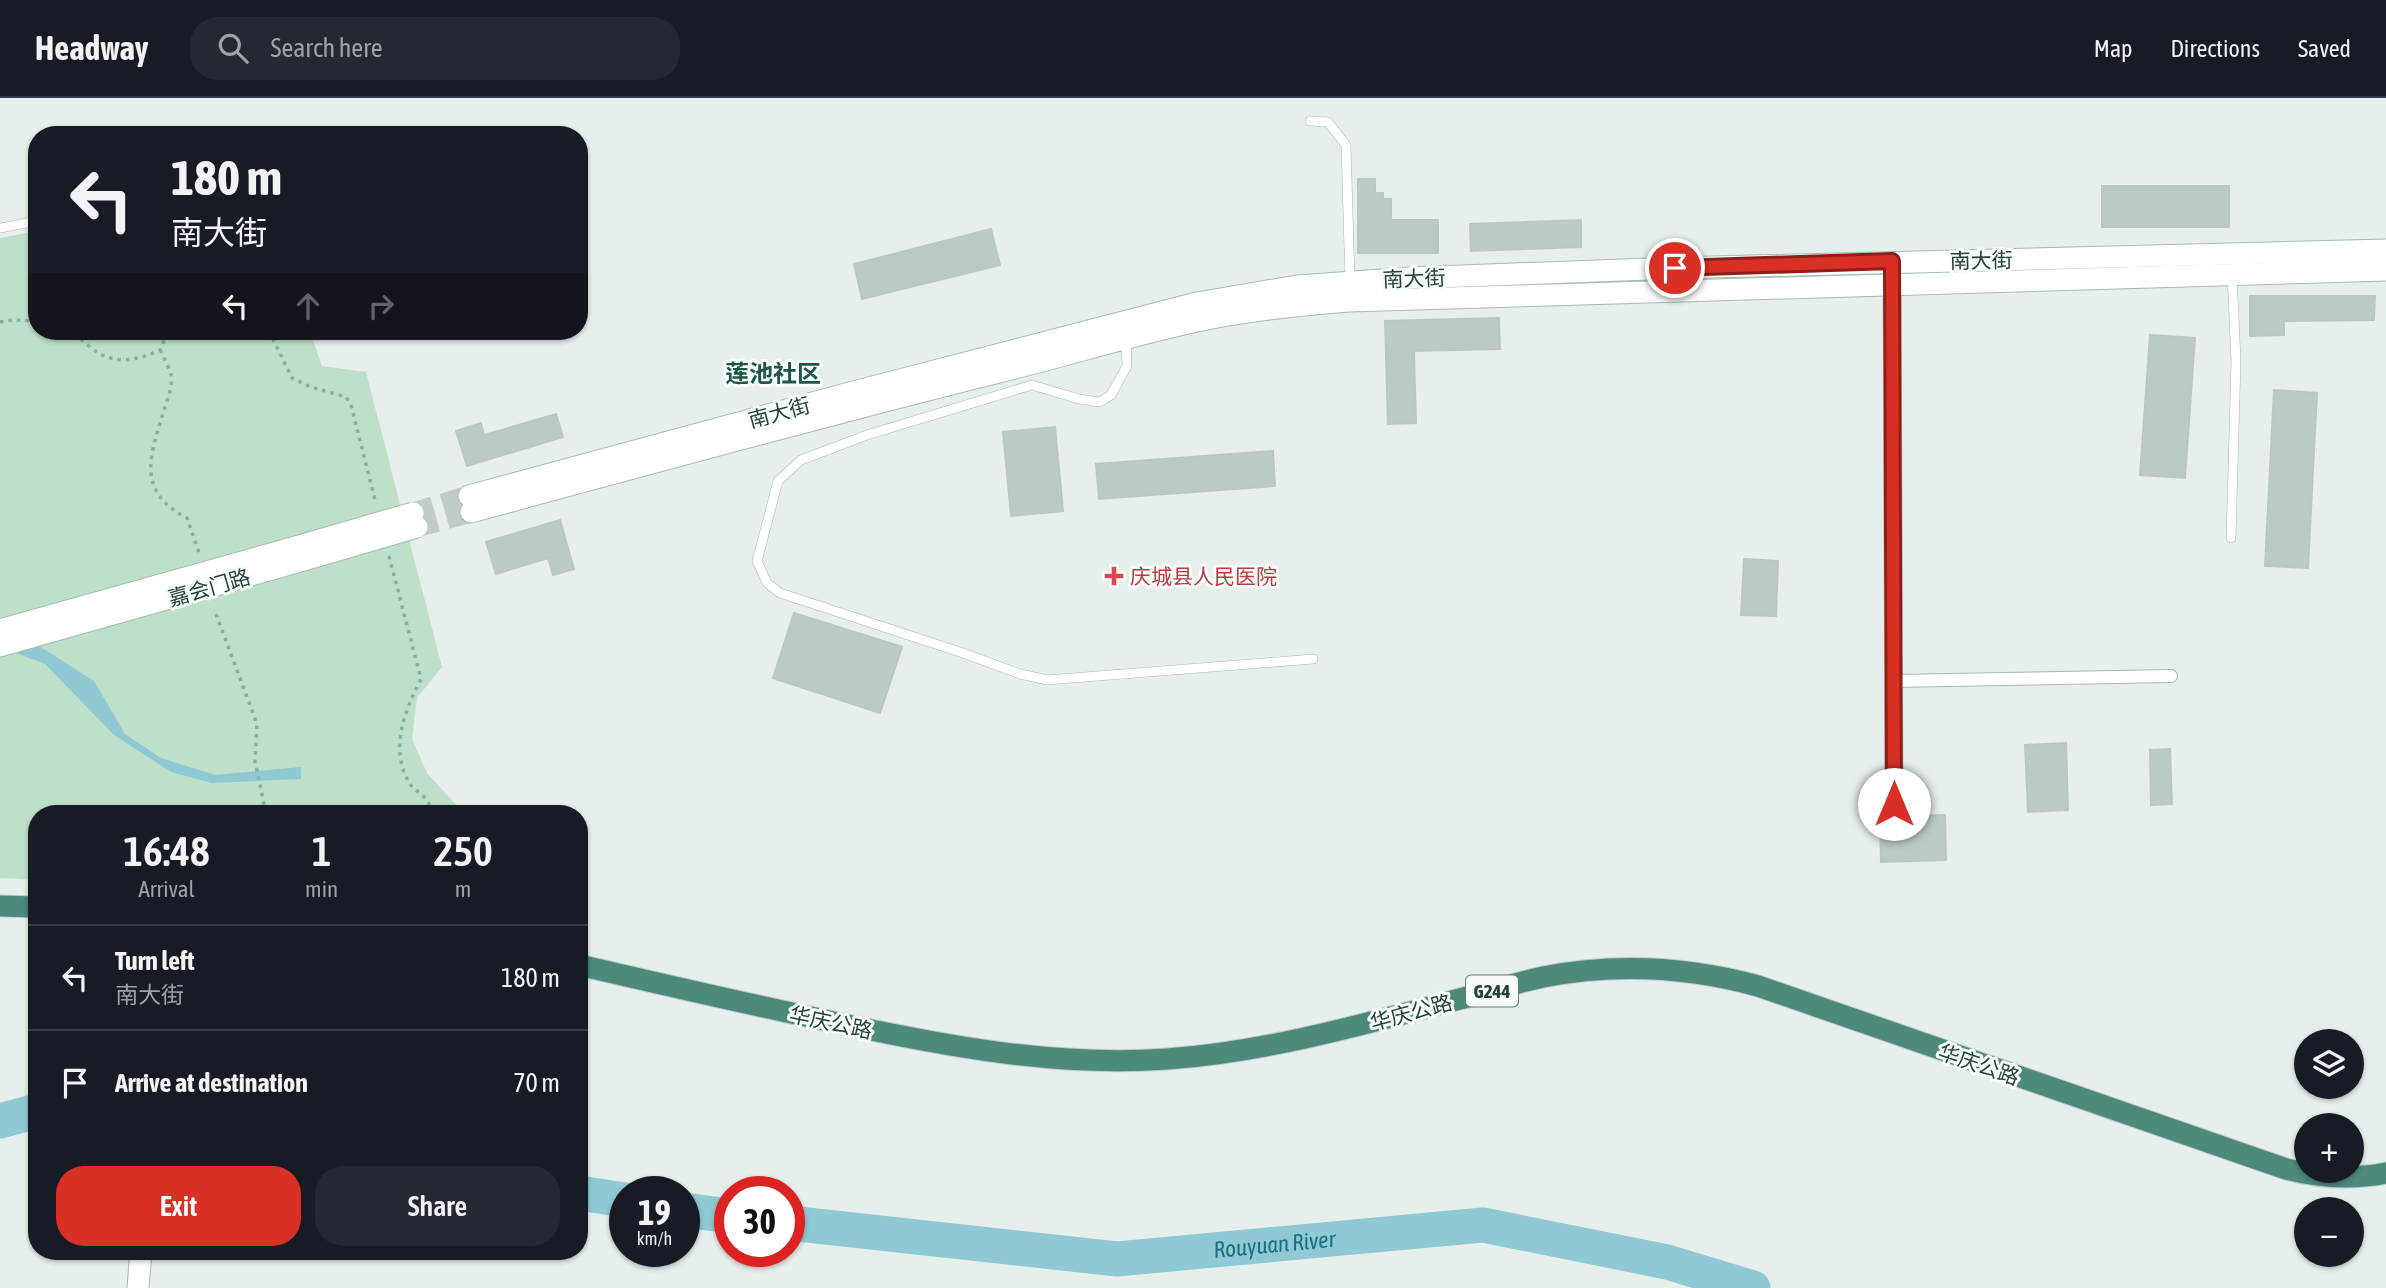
<!DOCTYPE html>
<html lang="en">
<head>
<meta charset="utf-8">
<style>
  :root { --surface:#171b24; --page:#242831; --text:#f1f3f6; --muted:#9ea1a6; --line:#363941; --accent:#d93025 }
  body { margin:0; font-family:"Asap Condensed","Noto Sans SC",sans-serif; background:var(--page); color:var(--text); height:100vh; display:flex; flex-direction:column; font-size:26px; white-space:nowrap }
  * { box-sizing:border-box; margin:0 }
  p { font-size:23px; color:var(--muted) }
  .icon { flex:none; width:38px; height:38px; fill:none; stroke:currentColor; stroke-width:2; stroke-linecap:round; stroke-linejoin:round }
  .map { position:relative; flex:1; overflow:hidden }
  .side { position:absolute; left:28px; top:707px; width:560px; height:455px; display:flex; flex-direction:column; background:var(--surface); border-radius:28px; box-shadow:0 2px 5px #0004 }
  .side>* { flex:none }
  .guide { position:absolute; left:28px; top:28px; width:560px; height:214px; border-radius:28px; box-shadow:0 2px 5px #0004; background:#171b24; color:var(--text); overflow:hidden }
  .buttons { position:absolute; left:2294px; top:931px; display:grid; gap:14px }
  .buttons a { display:grid; place-items:center; width:70px; height:70px; border-radius:50%; background:var(--surface); box-shadow:0 2px 5px #0004; font-size:35px }
  .speed { position:absolute; left:609px; top:1078px; display:flex; gap:14px; font-size:35px; font-weight:700; text-align:center }
  .speed>* { display:grid; place-content:center; width:91px; height:91px; border-radius:50%; background:var(--surface); box-shadow:0 2px 5px #0004; line-height:1 }
  .speed small { font-size:18px; font-weight:400 }
  .speed .limit { border:10px solid #d22; background:#fff; color:#111 }
  .pin { position:absolute; display:grid; place-items:center; width:60px; height:60px; color:#fff; margin:-30px; border:4px solid #fff; border-radius:50%; box-shadow:0 2px 7px #0007 }
  .me { position:absolute; width:77px; margin:-38px; rotate:0deg; stroke-linejoin:round; filter:drop-shadow(0 0 5px #0008) }
  .turn { display:flex; align-items:center; gap:24px; height:147px; padding:0 28px; font-size:32px }
  .turn .icon { width:91px; height:91px; stroke-width:2.5 }
  .turn b { display:block; font-size:49px; line-height:60px }
  .lanes { display:flex; align-items:center; height:66px; padding:0 28px; background:#0003; justify-content:center; gap:35px; direction:ltr }
  .lanes .off { opacity:.35 }
  .eta { display:flex; justify-content:space-evenly; align-items:center; height:119px; text-align:center }
  .eta b { font-size:42px; font-weight:600; line-height:49px }
  .cta { display:flex; gap:14px; margin-top:auto; padding:14px 28px }
  .cta a { flex:1; height:80px; border-radius:28px; background:var(--accent); color:#fff; font-size:28px; font-weight:600; line-height:80px; text-align:center }
  .cta a+a { background:var(--page); color:var(--text) }
  ul { padding:0; list-style:none }
  li { display:flex; align-items:center; gap:21px; height:105px; padding:0 28px; border-top:2px solid var(--line) }
  li div { flex:1 }
  li b { display:block; font-size:26px }
  li em { font-style:normal }
  header { display:flex; align-items:center; gap:42px; box-sizing:border-box; height:98px; padding:0 35px; background:var(--surface); border-bottom:2px solid var(--line) }
  header strong { font-size:33px }
  nav { display:flex; gap:38px; margin-inline-start:auto; font-size:24px }
  .search { width:490px; height:63px; background:var(--page); display:flex; align-items:center; gap:18px; box-sizing:border-box; padding:0 24px; border-radius:28px; color:var(--muted); font-size:26px }
  .map>svg:first-child { display:block }
</style>
</head>
<body>
<header>
<strong>Headway</strong>
<div class="search"><svg class="icon" aria-label="search" viewBox="0 0 24 24"><circle cx="10" cy="10" r="6"/><path d="M15 15l6 6"/></svg>Search here</div>
<nav><a>Map</a><a>Directions</a><a>Saved</a></nav>
</header>
<div class="map">
<svg width="2386" height="1190" viewBox="0 0 2386 1190">
  <rect width="100%" height="100%" fill="#e6efeb"/>
  <polygon fill="#bfe0c8" points="37,133 37,233 310,233 322,268 366,274 442,569 417,600 412,641 427,675 461,712 462,716 37,716 37,782 0,780 0,140"/>
  <polygon fill="#8ec9d4" points="39,548 94,583 125,636 161,660 215,677 301,669 301,681 212,685 171,674 114,637 45,566 0,549"/>
  <g fill="none" stroke-linecap="round" stroke-linejoin="round">
    <g stroke="#8ec9d4" stroke-width="35">
      <polyline points="0,1023 37,1013"/>
      <polyline points="579,1095 625,1102"/>
      <polyline points="684,1112 730,1118"/>
      <path id="s1" d="M789,1125L1117,1161L1483,1127L1667,1164L1753,1190"/>
    </g>
  </g>
  <g fill="#bbcac4" stroke="#b8c9c2" stroke-width="2">
    <polygon points="1358,81 1375,81 1375,95 1383,95 1383,101 1391,101 1391,122 1438,122 1438,155 1358,155"/>
    <rect x="2102" y="88" width="127" height="41"/>
    <polygon points="1581,122 1581,149 1471,153 1470,126"/>
    <polygon points="991,131 1000,167 862,201 854,166"/>
    <polygon points="2250,198 2375,198 2374,222 2284,223 2284,237 2250,238"/>
    <polygon points="1499,220 1500,251 1414,253 1416,325 1388,326 1385,223"/>
    <polygon points="2150,237 2195,240 2185,380 2140,377"/>
    <polygon points="2274,292 2317,295 2308,470 2265,468"/>
    <polygon points="556,316 563,339 467,368 456,333 481,325 484,337"/>
    <polygon points="1055,329 1063,413 1011,418 1003,334"/>
    <polygon points="1273,353 1275,388 1099,401 1096,366"/>
    <polygon points="560,422 574,471 553,477 548,460 496,476 486,444"/>
    <polygon points="1744,461 1778,463 1776,518 1741,517"/>
    <polygon points="794,515 902,549 880,615 773,580"/>
    <polygon points="2066,645 2068,712 2028,714 2025,647"/>
    <polygon points="2170,651 2172,706 2151,707 2150,652"/>
    <polygon points="1945,717 1946,762 1881,764 1880,719"/>
  </g>
  <g fill="none" stroke-linecap="round" stroke-linejoin="round">
    <g stroke="#bfccc8" stroke-width="21" stroke-dasharray="21 10" stroke-linecap="butt">
      <polyline points="413,415 469,398"/>
      <polyline points="417,429 471,414"/>
    </g>
    <defs>
      <g id="service">
        <polyline points="1310,23 1328,24 1346,47 1350,183"/>
        <polyline points="0,130 37,123"/>
        <polyline points="1126,241 1127,268 1111,297 1100,304 1079,301 1032,287 867,337 801,362 778,383 757,463 767,485 780,495 963,555 1020,576 1047,582 1313,561"/>
        <polyline points="2231,440 2236,263 2232,176"/>
      </g>
      <polyline id="pedestrian" points="1894,583 2171,578"/>
      <polyline id="minor" points="1892,174 1894,706"/>
      <polyline id="tertiary" points="138,1190 141,1153"/>
      <g id="secondary">
        <polyline points="469,398 846,296 1197,205 1297,188 1410,180 1675,170 2386,152"/>
        <path d="M471,414C648,366 825,317 1003,273C1068,257 1132,237 1197,223C1247,212 1298,207 1349,203L2386,172"/>
        <polyline points="0,532 299,448"/>
        <polyline points="0,548 304,462"/>
      </g>
      <g id="trunk">
        <polyline points="0,808 37,809"/>
        <path d="M579,867C665,887 752,907 838,925C945,948 1057,969 1167,961C1265,954 1361,927 1456,902C1485,895 1514,885 1543,879C1615,865 1688,869 1758,888L2286,1071C2320,1080 2351,1082 2386,1075"/>
      </g>
    </defs>
    <use href="#service" stroke="#a8b8b2" stroke-width="10"/>
    <use href="#pedestrian" stroke="#a8b8b2" stroke-width="14"/>
    <use href="#minor" stroke="#a8b8b2" stroke-width="19"/>
    <use href="#tertiary" stroke="#a8b8b2" stroke-width="23"/>
    <use href="#secondary" stroke="#a4bbb3" stroke-width="23"/>
    <use href="#trunk" stroke="#c2cac8" stroke-width="23"/>
    <g stroke="#86b3a5" stroke-width="3.5" stroke-dasharray="3.5 5" stroke-linecap="butt">
      <polyline points="0,224 12,222 37,223"/>
      <path d="M66,233C77,237 82,242 90,249C113,268 136,263 160,252L168,233"/>
      <polyline points="269,233 292,280 311,289 346,299 351,307 376,406"/>
      <path d="M160,252C164,260 169,269 171,277C173,287 168,300 165,309C151,355 134,393 187,420L199,455"/>
      <path d="M389,458L421,581C404,614 389,652 410,686C414,692 421,695 426,701C429,705 432,711 434,716"/>
      <polyline points="216,516 257,626 255,663 266,716"/>
      <polyline points="256,716 264,713"/>
    </g>
    <use href="#service" stroke="#fff" stroke-width="9"/>
    <use href="#pedestrian" stroke="#fff" stroke-width="12"/>
    <use href="#minor" stroke="#fff" stroke-width="18"/>
    <use href="#tertiary" stroke="#fff" stroke-width="21"/>
    <use href="#secondary" stroke="#fff" stroke-width="21"/>
    <use href="#trunk" stroke="#4c8a7c" stroke-width="21"/>
    <defs>
      <g id="secondary-bridge">
        <polyline points="299,448 413,415"/>
        <polyline points="304,462 417,429"/>
      </g>
    </defs>
    <use href="#secondary-bridge" stroke="#a4bbb3" stroke-width="23" stroke-linecap="butt"/>
    <use href="#secondary-bridge" stroke="#fff" stroke-width="21"/>
  </g>
  <g fill="none" stroke-linecap="round" stroke-linejoin="round">
    <defs>
      <polyline id="route" points="1675,170 1892,163 1894,706"/>
    </defs>
    <use href="#route" stroke="#8d1f18" stroke-width="18"/>
    <use href="#route" stroke="#d93025" stroke-width="12"/>
  </g>
  <path fill="#e0444e" stroke="#f7fbf9" stroke-width="2.5" d="M1110.5 467.5h7v7h7v7h-7v7h-7v-7h-7v-7h7z"/>
  <g text-anchor="middle" dominant-baseline="central" stroke-width="6" stroke-linejoin="round" paint-order="stroke">
    <rect fill="#f7fbf9" stroke="#637a73" stroke-width="2" x="1466" y="877.5" width="52" height="31" rx="5"/>
    <g font-size="19" font-weight="bold" fill="#24423a">
      <text x="1492" y="893">G244</text>
    </g>
    <g font-size="21" fill="#24423a" stroke="#f7fbf9">
      <text transform="translate(1981 162) rotate(-1)">南大街</text>
      <text transform="translate(1414 180) rotate(-2)">南大街</text>
      <text transform="translate(779 314) rotate(-15)">南大街</text>
      <text transform="translate(209 489) rotate(-16)">嘉会门路</text>
      <text transform="translate(1411 914) rotate(-15)">华庆公路</text>
      <text transform="translate(831 924) rotate(12)">华庆公路</text>
      <text transform="translate(1979 966) rotate(19)">华庆公路</text>
    </g>
    <g font-size="21" fill="#be3a42" stroke="#f7fbf9" text-anchor="start">
      <text x="1130" y="478">庆城县人民医院</text>
    </g>
    <g font-size="23" font-style="italic" fill="#1c6f80" stroke="#f7fbf9">
      <text stroke="none"><textPath href="#s1" startOffset="488">Rouyuan River</textPath></text>
    </g>
    <g font-size="24" font-weight="bold" fill="#1f5548" stroke="#f7fbf9">
      <text x="773" y="275">莲池社区</text>
    </g>
  </g>
</svg>
<div class="buttons">
<a><svg class="icon" aria-label="layers" viewBox="0 0 24 24"><path d="M12 4l9 5-9 5-9-5zM3 14l9 5 9-5"/></svg></a>
<a>+</a>
<a>−</a>
</div>
<div class="speed"><div>19<small>km/h</small></div><div class="limit">30</div></div>
<div class="pin" style="left:1675px;top:170px;background:#d93025"><svg class="icon" aria-label="arrive" viewBox="0 0 24 24"><path d="M6 21V4h12l-3 4 3 4H6"/></svg></div>
<svg class="me" style="left:1894px;top:706px" viewBox="-20 -20 40 40"><circle r="19" fill="#fff"/><path d="M0-13L10 11 0 6-10 11z" fill="#d93025"/></svg>
<div class="guide">
<div class="turn"><svg class="icon" aria-label="left" viewBox="0 0 24 24"><path d="M17 20v-9H6M10 6l-5 5 5 5"/></svg><div><b>180 m</b>南大街</div></div>
<div class="lanes"><svg class="icon" aria-label="left" viewBox="0 0 24 24"><path d="M17 20v-9H6M10 6l-5 5 5 5"/></svg><svg class="icon off" aria-label="ahead" viewBox="0 0 24 24"><path d="M12 20V5M6 11l6-6 6 6"/></svg><svg class="icon off" aria-label="right" viewBox="0 0 24 24"><path d="M7 20v-9h11M14 6l5 5-5 5"/></svg></div>
</div>
<section class="side">
<div class="eta">
<div><b>16:48</b><p>Arrival</p></div>
<div><b>1</b><p>min</p></div>
<div><b>250</b><p>m</p></div>
</div>
<ul>
<li><svg class="icon" aria-label="left" viewBox="0 0 24 24"><path d="M17 20v-9H6M10 6l-5 5 5 5"/></svg><div><b>Turn left</b><p>南大街</p></div><em>180 m</em></li>
<li><svg class="icon" aria-label="arrive" viewBox="0 0 24 24"><path d="M6 21V4h12l-3 4 3 4H6"/></svg><div><b>Arrive at destination</b></div><em>70 m</em></li>
</ul>
<div class="cta"><a>Exit</a><a>Share</a></div>
</section>
</div>
</body>
</html>
